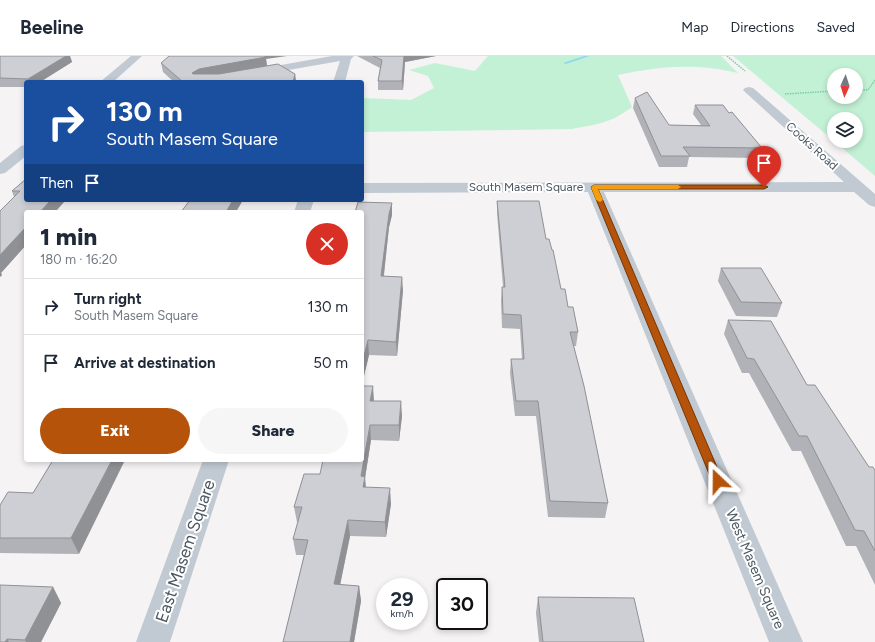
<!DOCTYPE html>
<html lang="en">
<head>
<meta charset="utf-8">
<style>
  :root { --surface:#fff; --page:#f6f6f7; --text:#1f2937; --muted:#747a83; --line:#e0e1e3; --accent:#b45309 }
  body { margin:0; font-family:Figtree,sans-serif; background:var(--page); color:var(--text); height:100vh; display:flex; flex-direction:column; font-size:15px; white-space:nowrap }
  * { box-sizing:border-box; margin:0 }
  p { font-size:13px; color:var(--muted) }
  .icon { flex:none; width:22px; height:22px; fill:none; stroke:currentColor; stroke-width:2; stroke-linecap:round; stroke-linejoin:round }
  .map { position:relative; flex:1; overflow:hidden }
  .panel { position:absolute; left:24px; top:154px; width:340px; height:252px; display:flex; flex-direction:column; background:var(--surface); border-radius:4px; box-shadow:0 2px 6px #0003 }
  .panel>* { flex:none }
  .hud { position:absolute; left:24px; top:24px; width:340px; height:122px; border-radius:4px; box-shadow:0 2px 6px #0003; background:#1a4fa0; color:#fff; overflow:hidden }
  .needle { width:26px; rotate:183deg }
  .tools { position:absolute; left:827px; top:12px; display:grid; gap:8px }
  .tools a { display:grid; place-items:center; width:36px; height:36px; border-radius:50%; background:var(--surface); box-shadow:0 2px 6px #0003; font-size:20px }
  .speed { position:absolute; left:376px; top:522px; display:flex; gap:8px; font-size:20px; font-weight:700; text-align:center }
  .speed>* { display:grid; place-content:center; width:52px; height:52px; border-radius:50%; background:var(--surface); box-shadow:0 2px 6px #0003; line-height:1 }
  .speed small { font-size:10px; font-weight:400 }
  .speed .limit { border:2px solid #111; border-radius:6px; background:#fff; color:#111 }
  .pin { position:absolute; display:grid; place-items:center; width:34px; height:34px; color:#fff; margin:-41px -17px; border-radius:50% 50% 50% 0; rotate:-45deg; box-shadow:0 0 4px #0007 }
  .pin .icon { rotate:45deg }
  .me { position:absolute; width:44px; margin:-22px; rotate:337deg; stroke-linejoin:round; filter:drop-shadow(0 0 3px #0008) }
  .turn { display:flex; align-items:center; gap:14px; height:84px; padding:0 16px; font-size:18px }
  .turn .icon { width:52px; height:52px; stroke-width:2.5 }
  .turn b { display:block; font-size:28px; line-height:34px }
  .then { display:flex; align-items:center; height:38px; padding:0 16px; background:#0003; gap:8px; font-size:15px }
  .round { display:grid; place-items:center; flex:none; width:42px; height:42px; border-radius:21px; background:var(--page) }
  .head { display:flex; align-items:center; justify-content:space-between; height:68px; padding:0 16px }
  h1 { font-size:24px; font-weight:800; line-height:30px }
  .action { display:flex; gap:8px; margin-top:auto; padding:8px 16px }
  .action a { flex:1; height:46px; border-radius:24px; background:var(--accent); color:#fff; font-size:16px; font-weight:800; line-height:46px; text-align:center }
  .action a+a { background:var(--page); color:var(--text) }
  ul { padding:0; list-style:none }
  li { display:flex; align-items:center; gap:12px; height:56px; padding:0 16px; border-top:1px solid var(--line) }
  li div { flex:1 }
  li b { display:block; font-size:15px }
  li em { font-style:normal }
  header { display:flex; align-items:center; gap:24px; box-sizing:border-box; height:56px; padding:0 20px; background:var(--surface); border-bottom:1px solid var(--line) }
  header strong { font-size:19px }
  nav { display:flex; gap:22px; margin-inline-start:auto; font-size:14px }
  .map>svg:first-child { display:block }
</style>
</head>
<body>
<header>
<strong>Beeline</strong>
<nav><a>Map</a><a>Directions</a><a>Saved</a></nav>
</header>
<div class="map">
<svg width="875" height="586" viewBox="0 0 875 586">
  <rect width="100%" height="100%" fill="#f5f3f3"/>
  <g fill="#c3f1d5" fill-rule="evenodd">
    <path d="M488,0H721L738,17C696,7 660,10 618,19L632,51C611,67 598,68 572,73L362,76V42L411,44L434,32L428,20L409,14L435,7L475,15Z"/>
    <path d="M733,0H875V120L834,85H856V63H834V85ZM834,19H856V41H834Z"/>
  </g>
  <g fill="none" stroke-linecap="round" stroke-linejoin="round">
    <polygon fill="#90daee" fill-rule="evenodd" points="584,0 590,0 566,8 563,7"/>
    <g stroke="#7ad0a6" stroke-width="1.5" stroke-dasharray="1.5 1" stroke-linecap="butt">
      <polyline points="727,0 745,15"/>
      <polyline points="856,34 868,34 875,24"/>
      <polyline points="785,38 834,35"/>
    </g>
    <g fill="#c1cad2" fill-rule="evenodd">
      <polygon points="131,0 142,0 113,26 100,26"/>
      <polygon points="332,0 354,0 351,3 345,26 333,26 340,5 220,26 195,26 201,23"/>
      <polygon points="749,31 753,32 875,138 875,151 869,149 854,136 604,136 803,586 769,586 588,136 362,137 362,127 844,126 745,36 743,34 745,32"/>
      <polygon points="26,89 26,100 5,117 0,118 0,107 21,90"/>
      <polygon points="298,144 314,144 310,156 294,156"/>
      <polygon points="203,404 229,404 170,586 136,586"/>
    </g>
  </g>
  <g fill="#b0b2b7">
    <polygon points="0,0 70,0 72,6 40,26 26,26 26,31 0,31"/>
    <polygon points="357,0 436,0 405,6 403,34 378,34 378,25 380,12"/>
    <polygon points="266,3 267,10 220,18 295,18 296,26 174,26 163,16 161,7"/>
    <polygon points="635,42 669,69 701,69 693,58 695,49 729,57 762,92 759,102 689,101 687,111 659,111 633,52"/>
    <polygon points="26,123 26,144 90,144 89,145 64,146 1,217 2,219 0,221 14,141 12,135"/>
    <polygon points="497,145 546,183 561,233 578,276 576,290 573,290 608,447 605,462 548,461 536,360 515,360 510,317 511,303 522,303 520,273 502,272 501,245 502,231 503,231 497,157"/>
    <polygon points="392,147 392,159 389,171 384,220 403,234 397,300 369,299 362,328 362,156"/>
    <polygon points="721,212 782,247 777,261 736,260 718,225"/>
    <polygon points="728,264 807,329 869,411 875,414 875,529 856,490 846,490 801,395 792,395 749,317 742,317 724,278"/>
    <polygon points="374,345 402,360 399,385 371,384 365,422 366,431 391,448 386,481 350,480 340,529 359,530 361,545 354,586 283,586 304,499 296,499 293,483 298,466 297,466 294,451 320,418"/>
    <polygon points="53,404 79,498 0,497 0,449 33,437"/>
    <polygon points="53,531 61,547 41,586 0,586"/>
    <polygon points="538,541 644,586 539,586 536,557"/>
  </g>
  <g fill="#909195">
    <polygon points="66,0 70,0 72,6 40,26 29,26 28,23"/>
    <polygon points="258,0 287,0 266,3 267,10 201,22 194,26 192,17 199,13"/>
    <polygon points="404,0 436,0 405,6 403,34 402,25"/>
    <polygon points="295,18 296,26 293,26"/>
    <polygon points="51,144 63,144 64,146 55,156 40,156"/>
    <polygon points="233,144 243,144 236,156 226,156"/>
    <polygon points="392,147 392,159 389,171 382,234 381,220 389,158"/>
    <polygon points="26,171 26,189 1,217 2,219 0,221 0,199"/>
    <polygon points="402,221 403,234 397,300 396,286"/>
    <polygon points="368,284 369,299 362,328 362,308"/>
    <polygon points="373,330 374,345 370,345"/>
    <polygon points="401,345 402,360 399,385 399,369"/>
    <polygon points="370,369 371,384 365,422 366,436 365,446 361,420"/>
    <polygon points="112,404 125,404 79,498 71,482"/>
    <polygon points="390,432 391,448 386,481 385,466"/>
    <polygon points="348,464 350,480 337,544 334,528"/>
    <polygon points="359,530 361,545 354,586 350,586"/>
    <polygon points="53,531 61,547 41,586 26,586 25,584"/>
    <polygon points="7,583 9,586 5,586"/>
  </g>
  <g fill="#cdcfd5" stroke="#909195">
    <polygon points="0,0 66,0 28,23 0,22"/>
    <polygon points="169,0 264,0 266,1 199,13 192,17 193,18 219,18 278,8 295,18 293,26 183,26 161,7"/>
    <polygon points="373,0 404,0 402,25 378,25 382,4"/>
    <polygon points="647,36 669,69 710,70 695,49 723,49 729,57 732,56 762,92 683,91 690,100 661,100 635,42"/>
    <polygon points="26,123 26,144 51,144 40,156 26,156 26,171 0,199 0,155 20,135 12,135"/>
    <polygon points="190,144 233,144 226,156 181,156"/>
    <polygon points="497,145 539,145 546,183 549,183 552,194 553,194 561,233 565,233 568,251 573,251 578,276 570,276 584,330 608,447 550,445 538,345 516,345 511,303 524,303 521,259 503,258 502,231 505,231"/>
    <polygon points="358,146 392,147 389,158 381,220 402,221 396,286 368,284 362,308 362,156 355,156"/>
    <polygon points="721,212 761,212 782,247 741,246"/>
    <polygon points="728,264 771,265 807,329 815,329 869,411 873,411 875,414 875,495 864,475 855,474 807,380 799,380 754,303 747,302"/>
    <polygon points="362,330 373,330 370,345 401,345 399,369 370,369 361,420 365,421 363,431 390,432 385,466 348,464 334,528 359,530 350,586 283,586 308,484 293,483 302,451 294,451 304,418 320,418 323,404 362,404"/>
    <polygon points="53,404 112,404 71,482 0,482 0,449 8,436 33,437"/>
    <polygon points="0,529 53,531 25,584 7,583 5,586 0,586"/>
    <polygon points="538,541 634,542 644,586 543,586"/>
  </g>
  <polygon fill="#b45309" stroke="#753606" points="594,129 764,129 768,131 764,133 598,133 723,425 722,428 718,429 714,428 712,425 591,131"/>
  <polygon fill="#f59e0b" points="594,129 678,129 681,131 678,133 598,133 603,144 600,146 596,144 591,131"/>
  <g text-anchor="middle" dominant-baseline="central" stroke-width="4" stroke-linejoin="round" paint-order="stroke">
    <g font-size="12" fill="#4a5661" stroke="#fff">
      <text transform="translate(812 90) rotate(42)">Cooks Road</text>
      <text x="526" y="131">South Masem Square</text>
    </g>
    <g font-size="14" fill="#4a5661" stroke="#fff">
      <text transform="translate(755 513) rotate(67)">West Masem Square</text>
    </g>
    <g font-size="17" fill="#4a5661" stroke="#fff">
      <text transform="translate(185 495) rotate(-71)">East Masem Square</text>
    </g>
  </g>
</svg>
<div class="tools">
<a><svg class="needle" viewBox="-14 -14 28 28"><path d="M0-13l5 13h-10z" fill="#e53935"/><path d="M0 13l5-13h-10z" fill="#747a83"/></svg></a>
<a><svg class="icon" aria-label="layers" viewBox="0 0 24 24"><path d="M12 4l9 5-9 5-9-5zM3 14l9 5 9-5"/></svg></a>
</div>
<div class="speed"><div>29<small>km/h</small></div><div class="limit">30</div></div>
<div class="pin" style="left:764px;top:131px;background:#d93025"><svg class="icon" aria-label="arrive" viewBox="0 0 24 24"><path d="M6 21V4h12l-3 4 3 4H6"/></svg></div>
<svg class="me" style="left:718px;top:425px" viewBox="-20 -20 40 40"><path d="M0-17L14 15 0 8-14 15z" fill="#b45309" stroke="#fff" stroke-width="4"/></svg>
<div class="hud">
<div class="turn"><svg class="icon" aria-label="right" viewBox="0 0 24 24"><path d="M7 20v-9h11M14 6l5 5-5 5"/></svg><div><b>130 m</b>South Masem Square</div></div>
<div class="then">Then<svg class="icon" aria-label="arrive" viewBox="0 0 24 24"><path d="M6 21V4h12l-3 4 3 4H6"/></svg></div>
</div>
<section class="panel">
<div class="head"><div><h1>1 min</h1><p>180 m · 16:20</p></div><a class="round" style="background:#d93025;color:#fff"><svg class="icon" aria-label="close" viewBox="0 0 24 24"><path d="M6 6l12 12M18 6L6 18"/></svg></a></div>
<ul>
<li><svg class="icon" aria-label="right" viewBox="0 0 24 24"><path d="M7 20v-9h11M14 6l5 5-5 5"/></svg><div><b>Turn right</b><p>South Masem Square</p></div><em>130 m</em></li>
<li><svg class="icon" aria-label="arrive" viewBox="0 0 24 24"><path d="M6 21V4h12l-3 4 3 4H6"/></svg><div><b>Arrive at destination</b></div><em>50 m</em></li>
</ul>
<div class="action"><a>Exit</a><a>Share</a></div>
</section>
</div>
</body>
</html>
